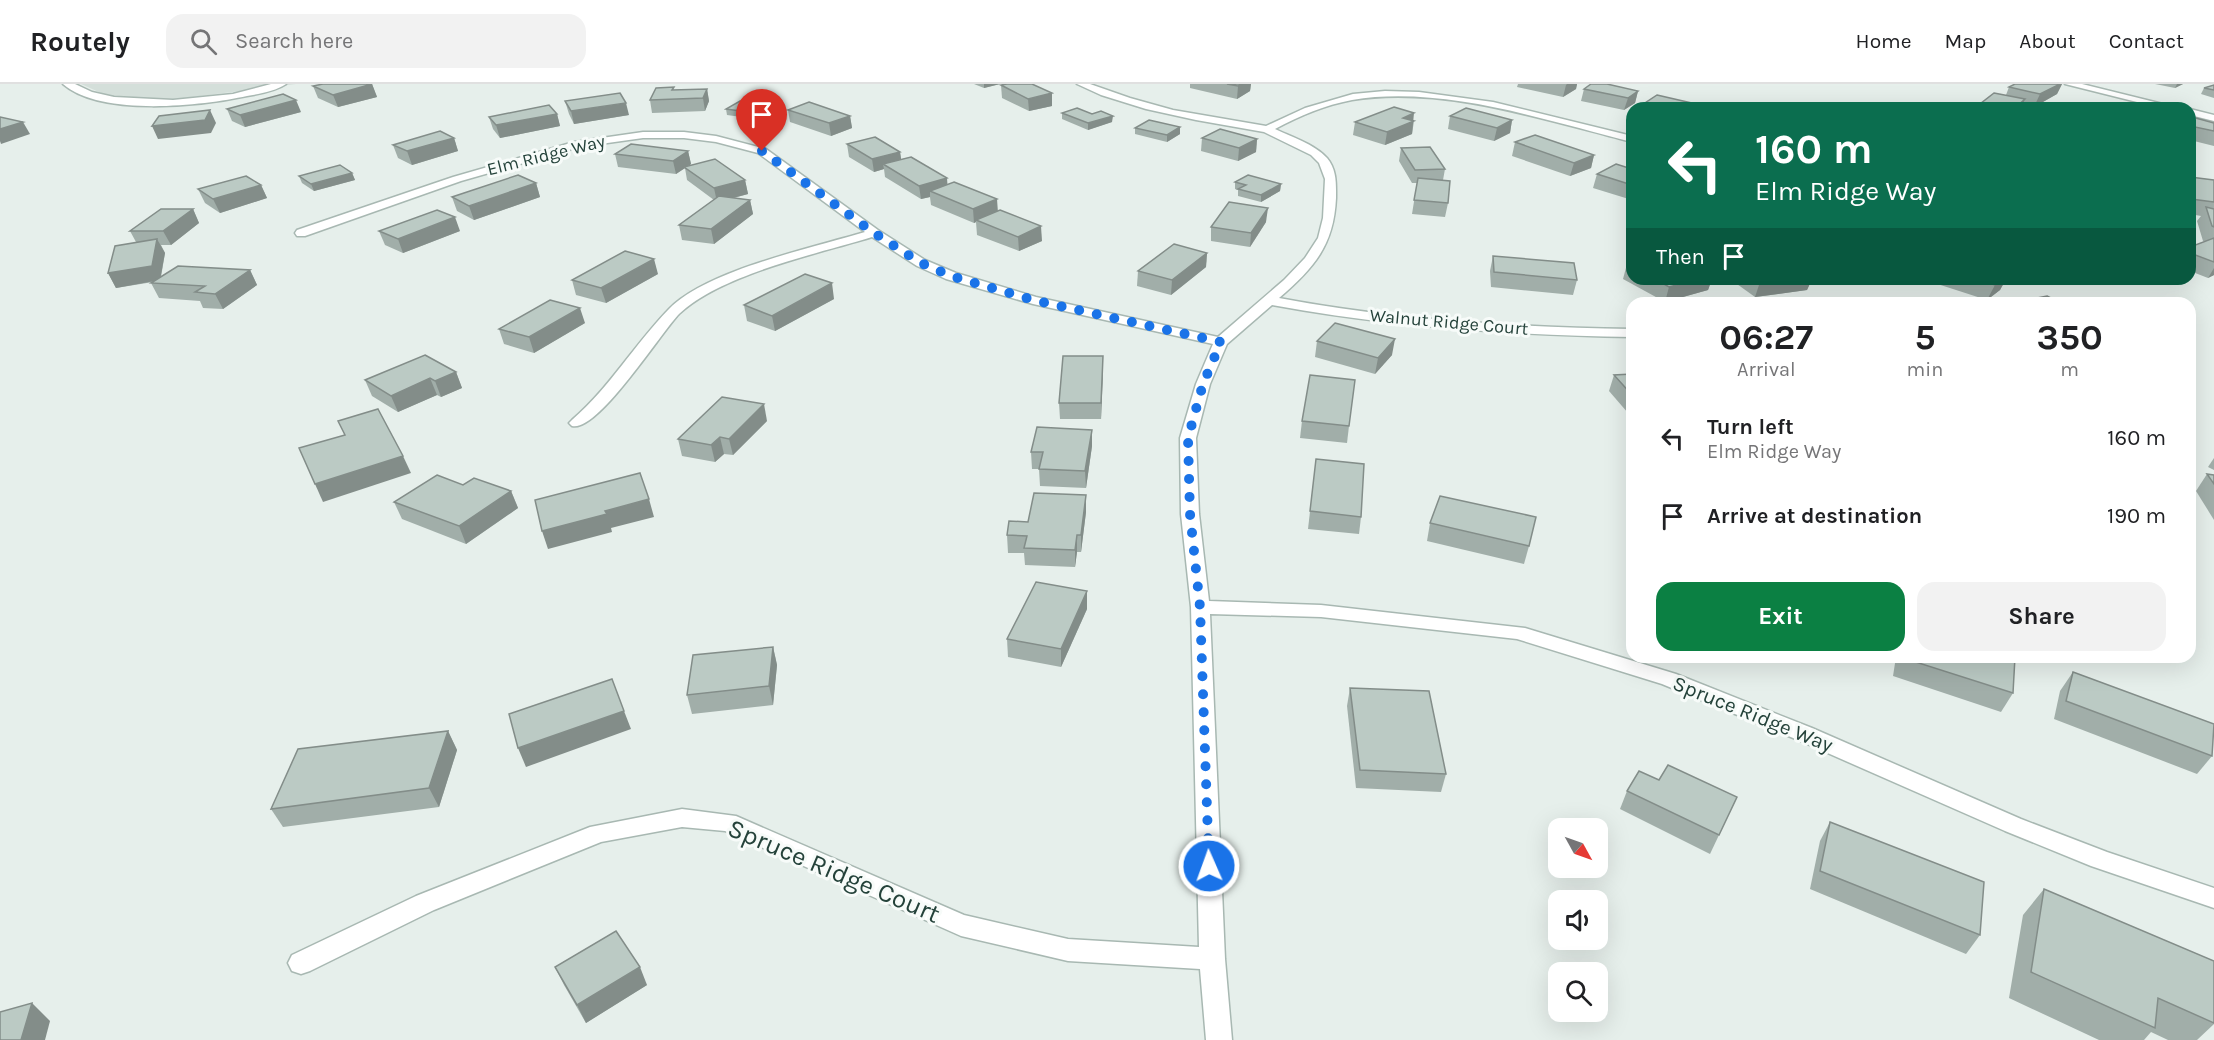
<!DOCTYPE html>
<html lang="en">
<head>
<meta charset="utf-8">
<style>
  :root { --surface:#fff; --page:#f2f2f2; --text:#202124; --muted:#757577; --line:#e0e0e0; --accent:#0b8043 }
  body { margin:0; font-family:Karla,sans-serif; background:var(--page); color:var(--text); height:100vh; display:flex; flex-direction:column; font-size:22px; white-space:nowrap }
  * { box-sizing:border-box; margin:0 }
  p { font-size:20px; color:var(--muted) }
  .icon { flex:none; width:33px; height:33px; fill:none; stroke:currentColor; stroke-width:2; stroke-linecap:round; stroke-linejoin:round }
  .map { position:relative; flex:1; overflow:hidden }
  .details { position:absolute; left:1626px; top:213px; width:570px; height:366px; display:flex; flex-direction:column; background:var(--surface); border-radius:18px; box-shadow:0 6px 24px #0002 }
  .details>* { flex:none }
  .top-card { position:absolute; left:1626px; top:18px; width:570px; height:183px; border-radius:18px; box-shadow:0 6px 24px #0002; background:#0b6e4f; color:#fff; overflow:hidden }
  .needle { width:39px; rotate:130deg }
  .fabs { position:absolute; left:1548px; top:734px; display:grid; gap:12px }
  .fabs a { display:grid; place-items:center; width:60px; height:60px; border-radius:12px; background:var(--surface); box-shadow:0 6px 24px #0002; font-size:30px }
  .pin { position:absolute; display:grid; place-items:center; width:51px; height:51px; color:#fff; margin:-62px -26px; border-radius:50% 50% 50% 0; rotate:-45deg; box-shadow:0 0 6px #0007 }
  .pin .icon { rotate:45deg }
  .me { position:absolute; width:66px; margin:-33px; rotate:358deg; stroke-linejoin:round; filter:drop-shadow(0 0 4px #0008) }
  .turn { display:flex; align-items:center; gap:21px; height:126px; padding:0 30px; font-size:27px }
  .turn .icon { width:78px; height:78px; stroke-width:2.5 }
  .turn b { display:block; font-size:42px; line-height:51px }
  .then { display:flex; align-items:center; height:57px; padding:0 30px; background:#0003; gap:12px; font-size:22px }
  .eta { display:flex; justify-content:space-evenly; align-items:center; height:102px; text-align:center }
  .eta b { font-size:36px; font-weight:700; line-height:42px }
  .cta { display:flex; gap:12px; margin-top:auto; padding:12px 30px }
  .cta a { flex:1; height:69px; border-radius:18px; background:var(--accent); color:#fff; font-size:24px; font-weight:700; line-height:69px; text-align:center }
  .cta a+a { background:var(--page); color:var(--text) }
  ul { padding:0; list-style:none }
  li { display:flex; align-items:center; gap:18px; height:78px; padding:0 30px }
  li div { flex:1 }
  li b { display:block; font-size:22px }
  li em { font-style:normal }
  header { display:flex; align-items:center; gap:36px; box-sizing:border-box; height:84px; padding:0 30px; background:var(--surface); border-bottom:2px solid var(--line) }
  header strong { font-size:28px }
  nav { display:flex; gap:33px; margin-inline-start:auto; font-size:21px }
  .search { width:420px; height:54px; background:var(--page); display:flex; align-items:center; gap:15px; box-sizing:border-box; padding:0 21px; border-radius:18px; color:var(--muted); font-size:22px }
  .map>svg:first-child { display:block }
</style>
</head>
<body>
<header>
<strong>Routely</strong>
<div class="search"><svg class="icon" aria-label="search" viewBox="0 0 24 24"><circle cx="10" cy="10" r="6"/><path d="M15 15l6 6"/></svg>Search here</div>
<nav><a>Home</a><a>Map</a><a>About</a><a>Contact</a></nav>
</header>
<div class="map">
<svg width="2214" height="956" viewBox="0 0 2214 956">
  <rect width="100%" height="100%" fill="#e6efeb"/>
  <polygon fill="#d4dfda" points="81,0 296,0 128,21"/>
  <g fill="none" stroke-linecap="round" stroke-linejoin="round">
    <defs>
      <g id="minor">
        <path d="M63,0H75L92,8L114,13L173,16L233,10L271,0H286C276,7 259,10 247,12C201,22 101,33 63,0Z"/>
        <path d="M1077,0H1090L1130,14L1173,26L1266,42L1305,24L1353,10L1385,7L1419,8L1493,18L1632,52V58C1545,36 1442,1 1352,16C1325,21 1299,32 1275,45C1292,53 1314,60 1327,74C1337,86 1336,100 1336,114C1334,161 1314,184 1279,214C1396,236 1514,243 1632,245V253C1511,251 1391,243 1272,221L1227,260L1210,300L1196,354L1199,430L1209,517L1321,521L1525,544L1676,590L1812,644L2021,735L2107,768L2214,804V824L2091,782L2005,747L1798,656L1662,600L1517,555L1321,533L1210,530L1225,875L1232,956H1206L1200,885L1068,877L961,852L725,747L682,743L601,758L434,826L310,887L301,890L292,887L288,879L292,871L416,812L590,743L682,725L736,732L964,831L1068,855L1199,863L1191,523L1181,430L1180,354L1196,300L1213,260L1033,220L946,195L917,182L872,153C817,170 721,190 679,230C660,250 597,349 572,342L569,339L572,336C611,302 634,261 669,225C707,186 812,164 865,148L758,69L716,58L684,54H643L579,63L461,97L305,152H297L295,149L297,146L453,93L574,58L643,48H684L716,52L766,65L878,146L925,176L956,189L1036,213L1218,253L1284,196L1305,174L1318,154L1323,134L1325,95L1319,79L1311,71L1264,48L1196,36L1146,25L1101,11Z"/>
        <polygon points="2065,0 2082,0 2179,24 2161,24"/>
        <polygon points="2190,25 2214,31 2214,37 2190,31"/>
      </g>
    </defs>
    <use href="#minor" stroke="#a8b8b2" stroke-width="3"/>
    <use href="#minor" fill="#fff" fill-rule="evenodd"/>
  </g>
  <g fill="#a1aea9">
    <polygon points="372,0 377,13 338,23 318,14 313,2"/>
    <polygon points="974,0 1000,0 984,4"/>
    <polygon points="1190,0 1251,0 1250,7 1237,15 1190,4"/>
    <polygon points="1518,0 1577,0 1576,5 1563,13 1517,3"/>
    <polygon points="2015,0 2062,0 2057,10 2034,23 2023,20 2021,24 1979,24 1980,20 2006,11 2009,3"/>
    <polygon points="2155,0 2183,0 2175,4"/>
    <polygon points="1001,1 1052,22 1029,27 1002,14"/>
    <polygon points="2214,1 2214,14 2201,10 2204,4"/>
    <polygon points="707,5 709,17 705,27 652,29 650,16 674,6"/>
    <polygon points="1584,5 1638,7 1635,19 1624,26 1581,17"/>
    <polygon points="565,17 629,31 574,40 569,30"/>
    <polygon points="1645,19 1709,24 1644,24"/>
    <polygon points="776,21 777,28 763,36 727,31 726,25"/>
    <polygon points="227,25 301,28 245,43 232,37"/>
    <polygon points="788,26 850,32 852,44 831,52 790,38"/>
    <polygon points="1062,29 1092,30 1112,38 1088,46 1062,35"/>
    <polygon points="557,30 560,42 500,54 493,45 489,33"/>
    <polygon points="1450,32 1512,36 1510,49 1494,57 1448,45"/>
    <polygon points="2190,35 2214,39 2214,62 2190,56"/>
    <polygon points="1414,37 1412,50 1385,61 1353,51 1355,38"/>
    <polygon points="1180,43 1180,50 1167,58 1135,50 1135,44"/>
    <polygon points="454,54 458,67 412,81 398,74 393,61"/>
    <polygon points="1202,54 1257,55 1256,68 1238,77 1201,67"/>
    <polygon points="1515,58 1594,71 1591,84 1570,92 1512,72"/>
    <polygon points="847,60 900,68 901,75 947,94 947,101 998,127 1042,157 1019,167 977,151 976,138 974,139 931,121 930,113 921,115 885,93 884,85 874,88 849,73"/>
    <polygon points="1401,64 1445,85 1443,96 1448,119 1445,133 1412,130 1417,99 1412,99 1399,77"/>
    <polygon points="688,67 691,80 688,82 745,96 748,110 734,114 750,116 753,130 714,160 682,156 679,141 714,116 687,96 685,84 676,90 618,83 615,70"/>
    <polygon points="1632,85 1632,116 1593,104 1597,90"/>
    <polygon points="352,89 355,96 314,107 302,99 299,92"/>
    <polygon points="2190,93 2214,96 2214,191 2208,194 2190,187 2190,163 2206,157 2203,157 2197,137 2201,132 2190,130"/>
    <polygon points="1235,98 1281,100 1280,107 1261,118 1238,112 1238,106 1235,105"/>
    <polygon points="536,99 540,113 474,136 457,127 452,113"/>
    <polygon points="261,101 267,114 220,129 205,119 198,105"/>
    <polygon points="193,125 199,139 171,161 161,161 165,169 161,193 250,186 257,201 223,225 203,224 200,217 159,214 151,199 153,198 116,204 108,189 136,158 130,147"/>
    <polygon points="1266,138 1250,163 1211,157 1211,143"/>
    <polygon points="379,147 460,147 403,169 385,161"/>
    <polygon points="1207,169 1206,183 1171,211 1137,202 1138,187"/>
    <polygon points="1493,172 1577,196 1573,211 1491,203 1490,187"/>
    <polygon points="1632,179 1632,195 1712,195 1708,206 1665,218 1623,195 1627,180"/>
    <polygon points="658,190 606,219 576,211 572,196"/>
    <polygon points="1730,195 1812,195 1807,206 1755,213"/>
    <polygon points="1922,195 2006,195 2000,206 1987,216"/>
    <polygon points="2135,195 2170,195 2169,198"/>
    <polygon points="834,215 775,247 747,237 744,221"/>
    <polygon points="585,239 534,269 504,260 499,245"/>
    <polygon points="1317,257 1392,271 1375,290 1315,273"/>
    <polygon points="1103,272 1101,335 1060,335 1059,319"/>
    <polygon points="456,288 462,304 441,313 437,311 398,328 372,312 365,296"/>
    <polygon points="1632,290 1632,329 1628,329 1609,307 1614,291"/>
    <polygon points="767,337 733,371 724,370 715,378 682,372 678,355"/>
    <polygon points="1302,337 1349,342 1347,359 1300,354"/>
    <polygon points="1092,362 1086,404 1040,402 1039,385 1032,385 1031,368"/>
    <polygon points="2214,374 2214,386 2208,383"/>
    <polygon points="1316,375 1361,433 1359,450 1308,445"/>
    <polygon points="2207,390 2214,391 2214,436 2196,407"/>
    <polygon points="463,401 511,407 518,424 466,460 402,435 394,418"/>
    <polygon points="1086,428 1081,468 1077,468 1075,483 1025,481 1024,469 1008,469 1007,451 1028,438"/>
    <polygon points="1430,439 1529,462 1524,480 1427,457"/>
    <polygon points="1087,525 1061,583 1008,573 1007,555"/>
    <polygon points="773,563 777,581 773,621 692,630 687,611"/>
    <polygon points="1896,573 2015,573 2013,609 2001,628 1893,592"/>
    <polygon points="2073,588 2212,672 2197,690 2054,635 2060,607"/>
    <polygon points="1350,604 1446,690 1441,708 1356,704 1347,622"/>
    <polygon points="448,647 457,666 439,723 283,743 271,725"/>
    <polygon points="1659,696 1737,713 1710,770 1620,725 1627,707"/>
    <polygon points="1830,738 1980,851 1966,870 1810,805 1820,757"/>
    <polygon points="2044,805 2214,877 2214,940 2197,956 2168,956 2151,948 2144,956 2099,956 2009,914 2023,831"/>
    <polygon points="555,883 647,901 586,939 564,901"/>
  </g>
  <g fill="#838d89">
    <polygon points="372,0 377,13 338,23 333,11"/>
    <polygon points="984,0 1000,0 984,4"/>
    <polygon points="1243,0 1251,0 1250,7 1237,15 1238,2"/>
    <polygon points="1567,0 1577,0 1576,5 1563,13 1566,1"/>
    <polygon points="2060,0 2062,0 2057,10 2034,23 2040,10"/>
    <polygon points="2177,0 2183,0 2175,4"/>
    <polygon points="707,5 709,17 705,27 703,14"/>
    <polygon points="1638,7 1635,19 1624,26 1628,14"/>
    <polygon points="1052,9 1052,22 1029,27 1028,15"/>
    <polygon points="2025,15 2021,24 2015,24"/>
    <polygon points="296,16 301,28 245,43 240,31"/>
    <polygon points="626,19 629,31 574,40 571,27"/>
    <polygon points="776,21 777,28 763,36 762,30"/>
    <polygon points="210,26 216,39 211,49 158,55 152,42"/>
    <polygon points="1414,29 1412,50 1385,61 1387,48 1403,34"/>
    <polygon points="557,30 560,42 500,54 496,41"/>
    <polygon points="850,32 852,44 831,52 829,39"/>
    <polygon points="1113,32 1112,38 1088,46 1088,39"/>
    <polygon points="1512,36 1510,49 1494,57 1497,44"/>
    <polygon points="23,38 30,50 1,60 0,57 0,45"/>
    <polygon points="1180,43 1180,50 1167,58 1167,51"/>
    <polygon points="454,54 458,67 412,81 407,67"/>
    <polygon points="1257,55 1256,68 1238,77 1239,64"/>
    <polygon points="688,67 691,80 686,84 684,83 685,84 676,90 673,77"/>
    <polygon points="900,68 902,81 883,80 884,85 874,88 872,75"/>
    <polygon points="1594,71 1591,84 1570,92 1574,79"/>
    <polygon points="352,89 355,96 314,107 311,100"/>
    <polygon points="947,94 948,108 930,107 930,113 921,115 919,102"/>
    <polygon points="745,96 748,110 717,118 714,104"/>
    <polygon points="536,99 540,113 474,136 469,122"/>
    <polygon points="1281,100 1280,107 1261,118 1261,111"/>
    <polygon points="261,101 267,114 220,129 213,115"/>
    <polygon points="997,115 998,129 976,136 976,138 974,139 973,125"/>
    <polygon points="750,116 753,130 714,160 711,145"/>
    <polygon points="1268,124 1266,138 1250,163 1251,149"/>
    <polygon points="193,125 199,139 171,161 163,147"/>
    <polygon points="455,133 460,147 403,169 398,155"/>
    <polygon points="1041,142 1042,157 1019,167 1018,153"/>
    <polygon points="157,155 165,169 160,196 116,204 108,189"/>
    <polygon points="1207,169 1206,183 1171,211 1172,196"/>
    <polygon points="654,175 658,190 606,219 601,204"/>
    <polygon points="2214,184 2214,191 2208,194"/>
    <polygon points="250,186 257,201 223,225 215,210"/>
    <polygon points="1699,195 1712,195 1708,206 1665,218 1669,203"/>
    <polygon points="1782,195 1812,195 1807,206 1755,213 1760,198"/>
    <polygon points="2002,195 2006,195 2000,206 1987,216 1995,201"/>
    <polygon points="832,199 834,215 775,247 772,232"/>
    <polygon points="580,224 585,239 534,269 529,253"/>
    <polygon points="1395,255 1392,271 1375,290 1378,274"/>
    <polygon points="1103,272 1103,288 1101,335 1101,319"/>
    <polygon points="456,288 462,304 441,313 435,297"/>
    <polygon points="430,294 437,311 398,328 391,312"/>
    <polygon points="764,320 767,337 733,371 729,355"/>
    <polygon points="1092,346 1092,362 1086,404 1085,387"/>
    <polygon points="720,353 724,370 715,378 711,361"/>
    <polygon points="403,372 411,389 323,418 315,400"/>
    <polygon points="511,407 518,424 466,460 459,442"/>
    <polygon points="1086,411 1086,428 1081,468 1081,451"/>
    <polygon points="649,415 654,433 611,444 612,448 548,465 542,447 605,427"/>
    <polygon points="1077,451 1077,468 1075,483 1075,466"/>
    <polygon points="1087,507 1087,525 1061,583 1061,565"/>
    <polygon points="773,563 777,581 773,621 769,602"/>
    <polygon points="624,627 631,645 526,683 518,664"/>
    <polygon points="448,647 457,666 439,723 429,704"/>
    <polygon points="640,883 647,901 586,939 577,921"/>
    <polygon points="32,919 50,937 45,956 21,956"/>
  </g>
  <g fill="#bbcac4" stroke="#838d89" stroke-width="1.5">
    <polygon points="323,0 372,0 333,11 313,2"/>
    <polygon points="1007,0 1032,0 1052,9 1028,15 1001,1"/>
    <polygon points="1227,0 1243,0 1238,2"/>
    <polygon points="1591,0 1607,0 1638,7 1628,14 1584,5"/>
    <polygon points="2015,0 2060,0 2040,10 2009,3"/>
    <polygon points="2214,1 2214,6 2204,4"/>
    <polygon points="674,3 672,6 707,5 703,14 650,16 656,4"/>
    <polygon points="620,9 626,19 571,27 565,17"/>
    <polygon points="1994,9 2025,15 2015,24 1997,24 1980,20"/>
    <polygon points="283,10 296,16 240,31 227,25"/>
    <polygon points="1657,11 1709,23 1708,24 1668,24 1645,19"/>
    <polygon points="740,17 776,21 762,30 726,25"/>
    <polygon points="809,18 850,32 829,39 788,26"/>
    <polygon points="549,21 557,30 496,41 489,33"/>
    <polygon points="1394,23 1414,29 1403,34 1414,37 1387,48 1355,38"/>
    <polygon points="1077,24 1092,30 1101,27 1113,32 1088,39 1062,29"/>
    <polygon points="1466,24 1512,36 1497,44 1450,32"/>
    <polygon points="210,26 205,36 152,42 159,32"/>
    <polygon points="0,33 23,38 0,45"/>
    <polygon points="2192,33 2214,39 2214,47 2190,42 2190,35"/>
    <polygon points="1149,36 1180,43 1167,51 1135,44"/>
    <polygon points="1220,45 1257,55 1239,64 1202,54"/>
    <polygon points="440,47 454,54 407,67 393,61"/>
    <polygon points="1535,51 1594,71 1574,79 1515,58"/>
    <polygon points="875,53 900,68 872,75 847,60"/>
    <polygon points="631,60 688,67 673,77 615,70"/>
    <polygon points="1430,63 1445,85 1415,86 1401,64"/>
    <polygon points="911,73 947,94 919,102 883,80"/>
    <polygon points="715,75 745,96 714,104 684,83"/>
    <polygon points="1616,80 1632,85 1632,101 1597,90"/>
    <polygon points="340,81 352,89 311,100 299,92"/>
    <polygon points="518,91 536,99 469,122 452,113"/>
    <polygon points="1248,91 1281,100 1261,111 1238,105 1246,101 1235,98"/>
    <polygon points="246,92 261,101 213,115 198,105"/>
    <polygon points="2190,93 2214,96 2214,118 2191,115 2190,114"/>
    <polygon points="1418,94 1450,97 1448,119 1414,116"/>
    <polygon points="954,98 997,115 973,125 930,107"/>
    <polygon points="719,112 750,116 711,145 679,141"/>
    <polygon points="1229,118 1268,124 1251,149 1211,143"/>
    <polygon points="2206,123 2214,125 2214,143 2212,142"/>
    <polygon points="161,125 193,125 163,147 130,147"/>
    <polygon points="437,126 455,133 398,155 379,147"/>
    <polygon points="1000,126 1041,142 1018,153 976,136"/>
    <polygon points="2214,154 2214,178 2190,169 2190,163"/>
    <polygon points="157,155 152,182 108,189 115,162"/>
    <polygon points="1174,160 1207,169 1172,196 1138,187"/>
    <polygon points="625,167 654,175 601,204 572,196"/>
    <polygon points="1493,172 1574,179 1577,196 1494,188"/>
    <polygon points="178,182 250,186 215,210 195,208 205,202 151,199"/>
    <polygon points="805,190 832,199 772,232 744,221"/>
    <polygon points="1655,195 1699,195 1669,203"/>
    <polygon points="1756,195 1782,195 1760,198"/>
    <polygon points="1976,195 2002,195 1995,201"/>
    <polygon points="2047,212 2060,219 2020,219 2017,218"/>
    <polygon points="550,216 580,224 529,253 499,245"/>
    <polygon points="1335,239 1395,255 1378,274 1317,257"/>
    <polygon points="425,271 456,288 435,297 430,294 391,312 365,296"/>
    <polygon points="1063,272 1103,272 1101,319 1059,319"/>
    <polygon points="1632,290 1632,311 1614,291"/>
    <polygon points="1310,291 1355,296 1349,342 1302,337"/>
    <polygon points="722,313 764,320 729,355 720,353 711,361 678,355"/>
    <polygon points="378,325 403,372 315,400 299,364 345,351 338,337"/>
    <polygon points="1037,343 1092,346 1085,387 1039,385 1043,368 1031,368"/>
    <polygon points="1316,375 1364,380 1361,433 1310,427"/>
    <polygon points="640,389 649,415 605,427 607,430 542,447 535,416"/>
    <polygon points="2207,390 2214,391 2214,400"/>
    <polygon points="437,391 463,401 474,394 511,407 459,442 394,418"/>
    <polygon points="1034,409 1086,411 1081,451 1077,451 1075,466 1024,464 1027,452 1007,451 1009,437 1028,438"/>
    <polygon points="1440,412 1536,433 1529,462 1430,439"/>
    <polygon points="1036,498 1087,507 1061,565 1007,555"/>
    <polygon points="773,563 769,602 687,611 693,571"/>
    <polygon points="1903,573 2015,573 2013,609 1903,574"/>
    <polygon points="2073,588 2214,640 2212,672 2066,617"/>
    <polygon points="612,595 624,627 518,664 509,630"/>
    <polygon points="1350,604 1429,607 1446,690 1360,686"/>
    <polygon points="448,647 429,704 271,725 298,665"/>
    <polygon points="1668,681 1737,713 1719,751 1627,707 1639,687 1659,696"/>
    <polygon points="1830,738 1984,798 1980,851 1820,787"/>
    <polygon points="2044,805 2214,877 2214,939 2158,914 2155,944 2031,888"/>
    <polygon points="616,847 640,883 577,921 555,883"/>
    <polygon points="32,919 21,956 0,956 0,928"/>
  </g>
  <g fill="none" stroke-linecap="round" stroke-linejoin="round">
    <polyline stroke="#1a73e8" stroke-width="10" stroke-dasharray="0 18" points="762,67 874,149 921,179 951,192 1033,216 1221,258 1203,300 1188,354 1190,430 1200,523 1209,782"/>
  </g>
  <g text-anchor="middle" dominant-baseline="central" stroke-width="6" stroke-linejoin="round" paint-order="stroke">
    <g font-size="18" fill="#24423a" stroke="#f7fbf9">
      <text transform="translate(546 71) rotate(-14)">Elm Ridge Way</text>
      <text transform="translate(1449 238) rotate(5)">Walnut Ridge Court</text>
    </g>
    <g font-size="21" fill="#24423a" stroke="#f7fbf9">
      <text transform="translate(1753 630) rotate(22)">Spruce Ridge Way</text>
    </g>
    <g font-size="26" fill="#24423a" stroke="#f7fbf9">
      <text transform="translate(834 787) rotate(23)">Spruce Ridge Court</text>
    </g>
  </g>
</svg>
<div class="fabs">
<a><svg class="needle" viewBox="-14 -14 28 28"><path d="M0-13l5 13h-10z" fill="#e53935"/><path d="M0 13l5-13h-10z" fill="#757577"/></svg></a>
<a><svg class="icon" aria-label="sound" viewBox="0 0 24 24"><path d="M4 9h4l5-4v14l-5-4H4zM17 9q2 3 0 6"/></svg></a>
<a><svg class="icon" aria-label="search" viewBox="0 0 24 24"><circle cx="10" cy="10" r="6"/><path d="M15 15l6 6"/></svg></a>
</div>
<div class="pin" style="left:762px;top:67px;background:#d93025"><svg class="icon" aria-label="arrive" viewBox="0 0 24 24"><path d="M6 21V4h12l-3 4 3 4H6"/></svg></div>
<svg class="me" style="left:1209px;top:782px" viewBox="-20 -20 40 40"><circle r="17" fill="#1a73e8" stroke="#fff" stroke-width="3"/><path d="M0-11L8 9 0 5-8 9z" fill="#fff"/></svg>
<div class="top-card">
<div class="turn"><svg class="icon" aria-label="left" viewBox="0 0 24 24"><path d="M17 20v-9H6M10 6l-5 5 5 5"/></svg><div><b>160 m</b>Elm Ridge Way</div></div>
<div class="then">Then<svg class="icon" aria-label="arrive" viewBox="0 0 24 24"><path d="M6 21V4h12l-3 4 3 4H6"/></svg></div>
</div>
<section class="details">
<div class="eta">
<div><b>06:27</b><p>Arrival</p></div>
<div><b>5</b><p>min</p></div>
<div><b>350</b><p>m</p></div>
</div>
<ul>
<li><svg class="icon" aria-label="left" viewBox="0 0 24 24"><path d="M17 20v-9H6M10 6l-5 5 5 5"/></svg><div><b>Turn left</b><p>Elm Ridge Way</p></div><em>160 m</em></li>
<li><svg class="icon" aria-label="arrive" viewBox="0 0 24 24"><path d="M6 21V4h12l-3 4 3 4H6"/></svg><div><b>Arrive at destination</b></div><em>190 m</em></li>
</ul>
<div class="cta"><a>Exit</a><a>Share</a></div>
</section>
</div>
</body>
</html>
